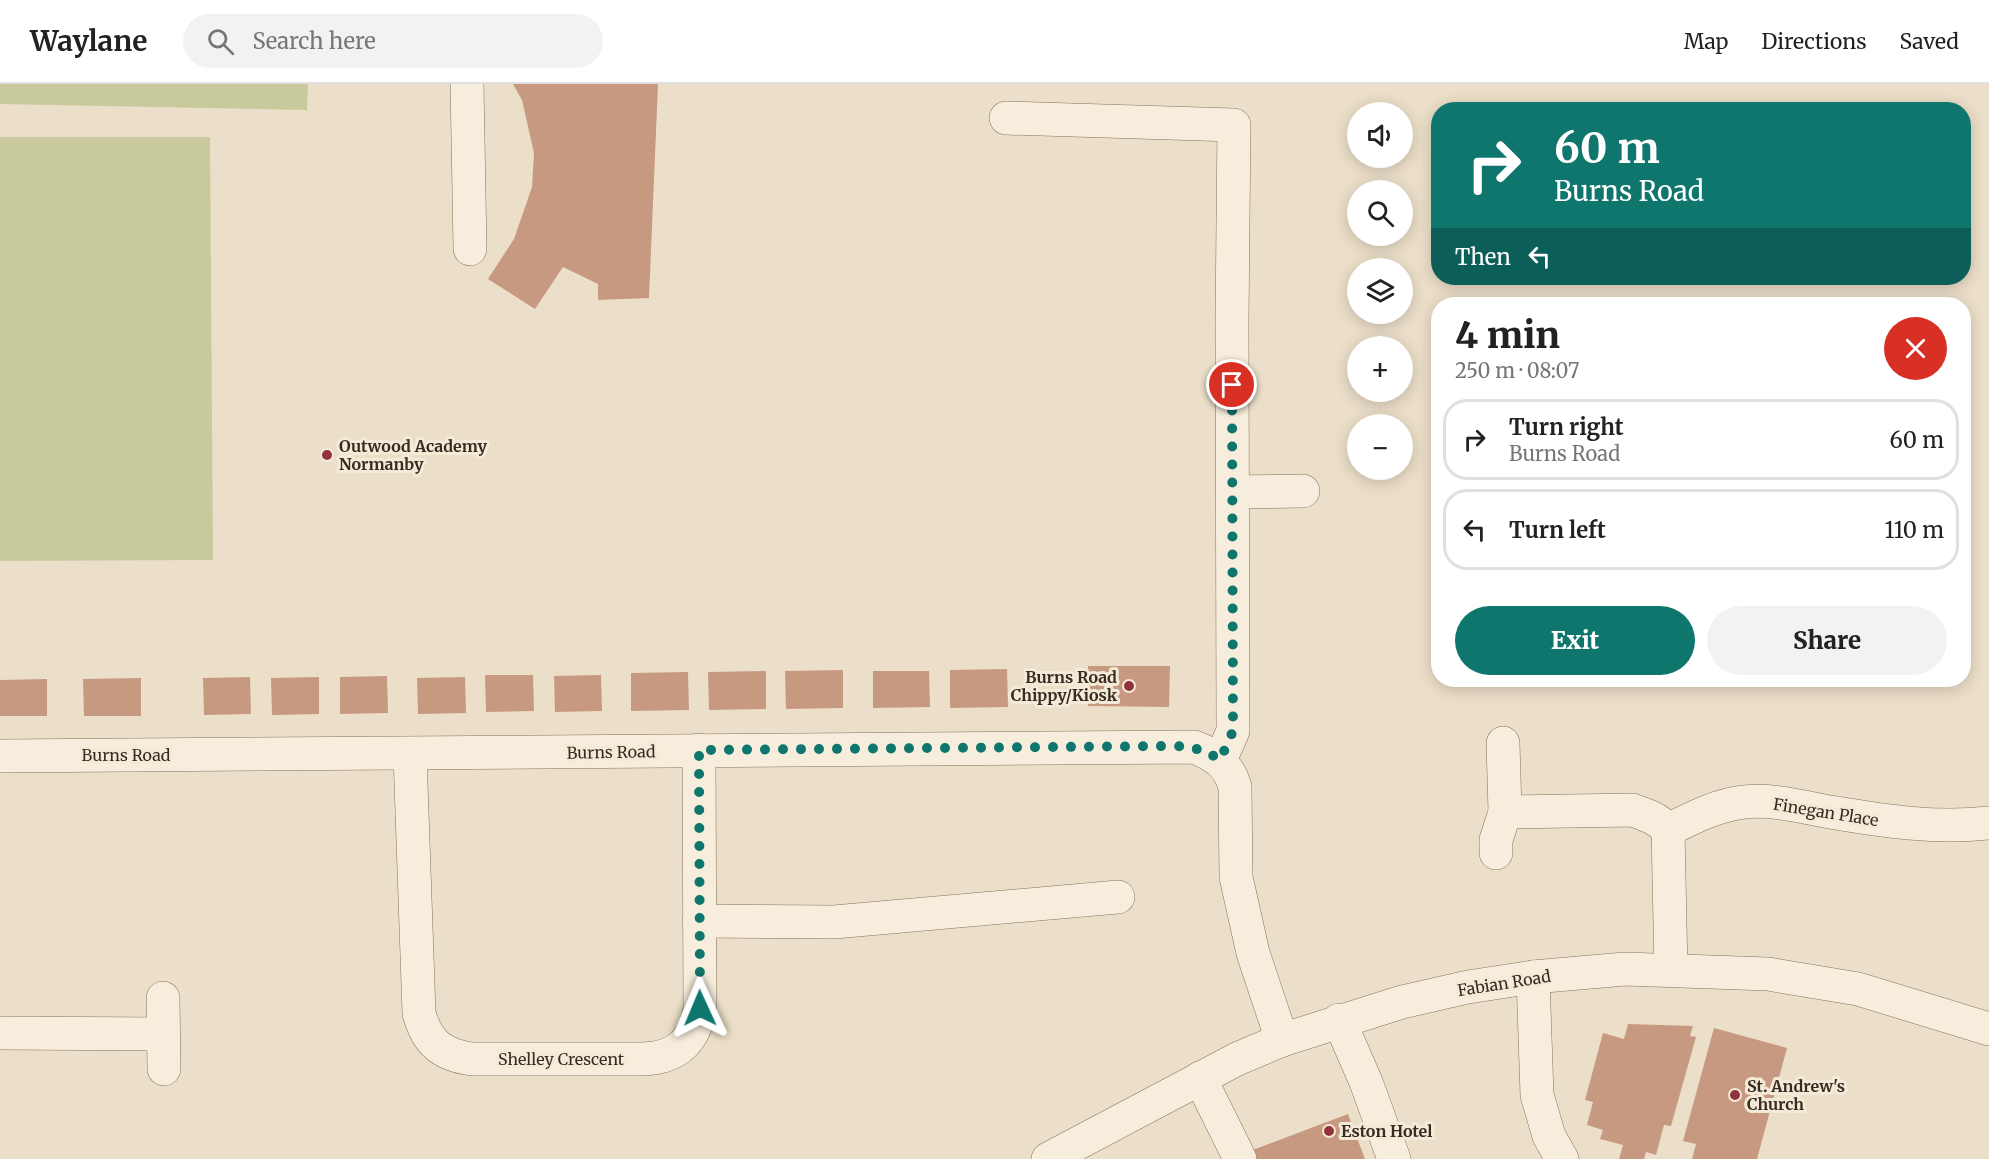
<!DOCTYPE html>
<html lang="en">
<head>
<meta charset="utf-8">
<style>
  :root { --surface:#fff; --page:#f2f2f2; --text:#222; --muted:#767676; --line:#e0e0e0; --accent:#0f766e }
  body { margin:0; font-family:Merriweather,serif; background:var(--page); color:var(--text); height:100vh; display:flex; flex-direction:column; font-size:22px; white-space:nowrap }
  * { box-sizing:border-box; margin:0 }
  p { font-size:20px; color:var(--muted) }
  .icon { flex:none; width:33px; height:33px; fill:none; stroke:currentColor; stroke-width:2; stroke-linecap:round; stroke-linejoin:round }
  .map { position:relative; flex:1; overflow:hidden }
  .sheet { position:absolute; left:1431px; top:213px; width:540px; height:390px; display:flex; flex-direction:column; background:var(--surface); border-radius:24px; box-shadow:0 3px 15px #0003 }
  .sheet>* { flex:none }
  .banner { position:absolute; left:1431px; top:18px; width:540px; height:183px; border-radius:24px; box-shadow:0 3px 15px #0003; background:#0f766e; color:#fff; overflow:hidden }
  .controls { position:absolute; left:1347px; top:18px; display:grid; gap:12px }
  .controls a { display:grid; place-items:center; width:66px; height:66px; border-radius:50%; background:var(--surface); box-shadow:0 3px 15px #0003; font-size:30px }
  .pin { position:absolute; display:grid; place-items:center; width:51px; height:51px; color:#fff; margin:-26px; border:3px solid #fff; border-radius:50%; box-shadow:0 2px 6px #0007 }
  .me { position:absolute; width:66px; margin:-33px; rotate:359deg; stroke-linejoin:round; filter:drop-shadow(0 0 4px #0008) }
  .turn { display:flex; align-items:center; gap:21px; height:126px; padding:0 24px; font-size:27px }
  .turn .icon { width:78px; height:78px; stroke-width:2.5 }
  .turn b { display:block; font-size:42px; line-height:51px }
  .then { display:flex; align-items:center; height:57px; padding:0 24px; background:#0003; gap:12px; font-size:22px }
  .round { display:grid; place-items:center; flex:none; width:63px; height:63px; border-radius:32px; background:var(--page) }
  .summary { display:flex; align-items:center; justify-content:space-between; height:102px; padding:0 24px }
  h1 { font-size:36px; font-weight:800; line-height:45px }
  .primary-button { display:flex; gap:12px; margin-top:auto; padding:12px 24px }
  .primary-button a { flex:1; height:69px; border-radius:36px; background:var(--accent); color:#fff; font-size:24px; font-weight:800; line-height:69px; text-align:center }
  .primary-button a+a { background:var(--page); color:var(--text) }
  ul { padding:0; list-style:none }
  li { display:flex; align-items:center; gap:18px; height:81px; margin:0 12px 9px; padding:0 12px; border:3px solid var(--line); border-radius:24px }
  li div { flex:1 }
  li b { display:block; font-size:22px }
  li em { font-style:normal }
  header { display:flex; align-items:center; gap:36px; box-sizing:border-box; height:84px; padding:0 30px; background:var(--surface); border-bottom:2px solid var(--line) }
  header strong { font-size:28px }
  nav { display:flex; gap:33px; margin-inline-start:auto; font-size:21px }
  .search { width:420px; height:54px; background:var(--page); display:flex; align-items:center; gap:15px; box-sizing:border-box; padding:0 21px; border-radius:33px; color:var(--muted); font-size:22px }
  .map>svg:first-child { display:block }
</style>
</head>
<body>
<header>
<strong>Waylane</strong>
<div class="search"><svg class="icon" aria-label="search" viewBox="0 0 24 24"><circle cx="10" cy="10" r="6"/><path d="M15 15l6 6"/></svg>Search here</div>
<nav><a>Map</a><a>Directions</a><a>Saved</a></nav>
</header>
<div class="map">
<svg width="1989" height="1075" viewBox="0 0 1989 1075">
  <rect width="100%" height="100%" fill="#ecdfc9"/>
  <g fill="#c8ca9d">
    <polygon points="0,0 308,0 307,26 0,20"/>
    <polygon points="0,53 210,53 213,476 0,477"/>
  </g>
  <g fill="#c79981">
    <polygon points="513,0 658,0 649,214 598,216 598,200 563,183 535,225 488,195 514,155 532,103 534,69 522,16"/>
    <polygon points="1088,582 1170,582 1169,623 1088,622"/>
    <polygon points="1007,585 1008,623 950,624 950,586"/>
    <polygon points="843,586 843,624 786,625 785,587"/>
    <polygon points="766,587 766,625 709,626 708,588"/>
    <polygon points="873,587 929,587 930,623 873,624"/>
    <polygon points="688,588 689,626 631,627 631,589"/>
    <polygon points="485,591 533,591 534,627 486,628"/>
    <polygon points="601,591 602,627 555,628 554,592"/>
    <polygon points="387,592 388,629 340,630 340,593"/>
    <polygon points="250,593 251,630 204,631 203,594"/>
    <polygon points="319,593 319,630 272,631 271,594"/>
    <polygon points="465,593 466,629 418,630 417,594"/>
    <polygon points="141,594 141,632 84,632 83,595"/>
    <polygon points="47,595 47,632 0,632 0,596"/>
    <polygon points="1628,940 1693,942 1690,952 1696,953 1671,1042 1664,1041 1656,1071 1646,1068 1644,1075 1619,1075 1623,1061 1600,1055 1603,1046 1587,1041 1593,1018 1585,1016 1603,949 1624,955"/>
    <polygon points="1714,944 1787,964 1757,1075 1692,1075 1696,1060 1683,1057"/>
    <polygon points="1348,1030 1365,1075 1253,1075 1250,1067"/>
  </g>
  <g fill="none" stroke-linecap="round" stroke-linejoin="round">
    <defs>
      <g id="minor">
        <polyline points="467,0 470,165"/>
        <polyline points="1006,34 1234,41 1232,237 1233,647 1220,676"/>
        <polyline points="1233,408 1303,407"/>
        <path d="M1503,659L1505,728L1632,726C1647,731 1657,734 1668,746L1671,886"/>
        <path d="M410,670L419,929C427,959 442,971 472,975H643C677,974 695,957 700,924L699,666"/>
        <path d="M0,672L1194,663C1215,671 1229,681 1235,703L1236,793L1253,869L1282,956"/>
        <path d="M1668,746C1692,734 1717,721 1744,718C1773,715 1803,723 1830,728C1884,737 1935,745 1989,739"/>
        <polyline points="1496,769 1496,756 1505,728"/>
        <polyline points="699,837 834,838 1118,813"/>
        <polyline points="1533,893 1537,1011 1549,1052 1562,1075"/>
        <polyline points="163,914 164,985"/>
        <polyline points="1339,936 1366,998 1394,1075"/>
        <polyline points="0,949 163,950"/>
        <polyline points="1200,994 1240,1075"/>
        <polyline points="1048,1075 1237,975 1282,956 1402,918 1468,903 1533,893 1625,885 1768,890 1858,905 1989,945"/>
      </g>
    </defs>
    <use href="#minor" stroke="#87715f" stroke-width="34"/>
    <use href="#minor" stroke="#f7eddc" stroke-width="33"/>
  </g>
  <g fill="none" stroke-linecap="round" stroke-linejoin="round">
    <path stroke="#0f766e" stroke-width="10" stroke-dasharray="0 18" d="M700,924L699,666L1175,662C1193,663 1205,666 1220,676L1233,647L1232,301"/>
  </g>
  <g fill="#92333b" stroke="#f4ead8" stroke-width="2">
    <circle cx="327" cy="371" r="6"/>
    <circle cx="1129" cy="602" r="6"/>
    <circle cx="1735" cy="1011" r="6"/>
    <circle cx="1329" cy="1047" r="6"/>
  </g>
  <g text-anchor="middle" dominant-baseline="central" stroke-width="6" stroke-linejoin="round" paint-order="stroke">
    <g font-size="16" font-weight="bold" fill="#392b21" stroke="#f4ead8" text-anchor="start">
      <text x="339" y="362">Outwood Academy<tspan x="339" dy="18">Normanby</tspan></text>
      <text x="1117" y="593" text-anchor="end">Burns Road<tspan x="1117" dy="18">Chippy/Kiosk</tspan></text>
      <text x="1747" y="1002">St. Andrew's<tspan x="1747" dy="18">Church</tspan></text>
      <text x="1341" y="1047">Eston Hotel</text>
    </g>
    <g font-size="16" fill="#392b21" stroke="#f4ead8">
      <text transform="translate(611 668) rotate(-1)">Burns Road</text>
      <text x="126" y="671">Burns Road</text>
      <text transform="translate(1826 728) rotate(9)">Finegan Place</text>
      <text transform="translate(1504 899) rotate(-9)">Fabian Road</text>
      <text x="561" y="975">Shelley Crescent</text>
    </g>
  </g>
</svg>
<div class="controls">
<a><svg class="icon" aria-label="sound" viewBox="0 0 24 24"><path d="M4 9h4l5-4v14l-5-4H4zM17 9q2 3 0 6"/></svg></a>
<a><svg class="icon" aria-label="search" viewBox="0 0 24 24"><circle cx="10" cy="10" r="6"/><path d="M15 15l6 6"/></svg></a>
<a><svg class="icon" aria-label="layers" viewBox="0 0 24 24"><path d="M12 4l9 5-9 5-9-5zM3 14l9 5 9-5"/></svg></a>
<a>+</a>
<a>−</a>
</div>
<div class="pin" style="left:1232px;top:301px;background:#d93025"><svg class="icon" aria-label="arrive" viewBox="0 0 24 24"><path d="M6 21V4h12l-3 4 3 4H6"/></svg></div>
<svg class="me" style="left:700px;top:924px" viewBox="-20 -20 40 40"><path d="M0-17L14 15 0 8-14 15z" fill="#0f766e" stroke="#fff" stroke-width="4"/></svg>
<div class="banner">
<div class="turn"><svg class="icon" aria-label="right" viewBox="0 0 24 24"><path d="M7 20v-9h11M14 6l5 5-5 5"/></svg><div><b>60 m</b>Burns Road</div></div>
<div class="then">Then<svg class="icon" aria-label="left" viewBox="0 0 24 24"><path d="M17 20v-9H6M10 6l-5 5 5 5"/></svg></div>
</div>
<section class="sheet">
<div class="summary"><div><h1>4 min</h1><p>250 m · 08:07</p></div><a class="round" style="background:#d93025;color:#fff"><svg class="icon" aria-label="close" viewBox="0 0 24 24"><path d="M6 6l12 12M18 6L6 18"/></svg></a></div>
<ul>
<li><svg class="icon" aria-label="right" viewBox="0 0 24 24"><path d="M7 20v-9h11M14 6l5 5-5 5"/></svg><div><b>Turn right</b><p>Burns Road</p></div><em>60 m</em></li>
<li><svg class="icon" aria-label="left" viewBox="0 0 24 24"><path d="M17 20v-9H6M10 6l-5 5 5 5"/></svg><div><b>Turn left</b></div><em>110 m</em></li>
</ul>
<div class="primary-button"><a>Exit</a><a>Share</a></div>
</section>
</div>
</body>
</html>
